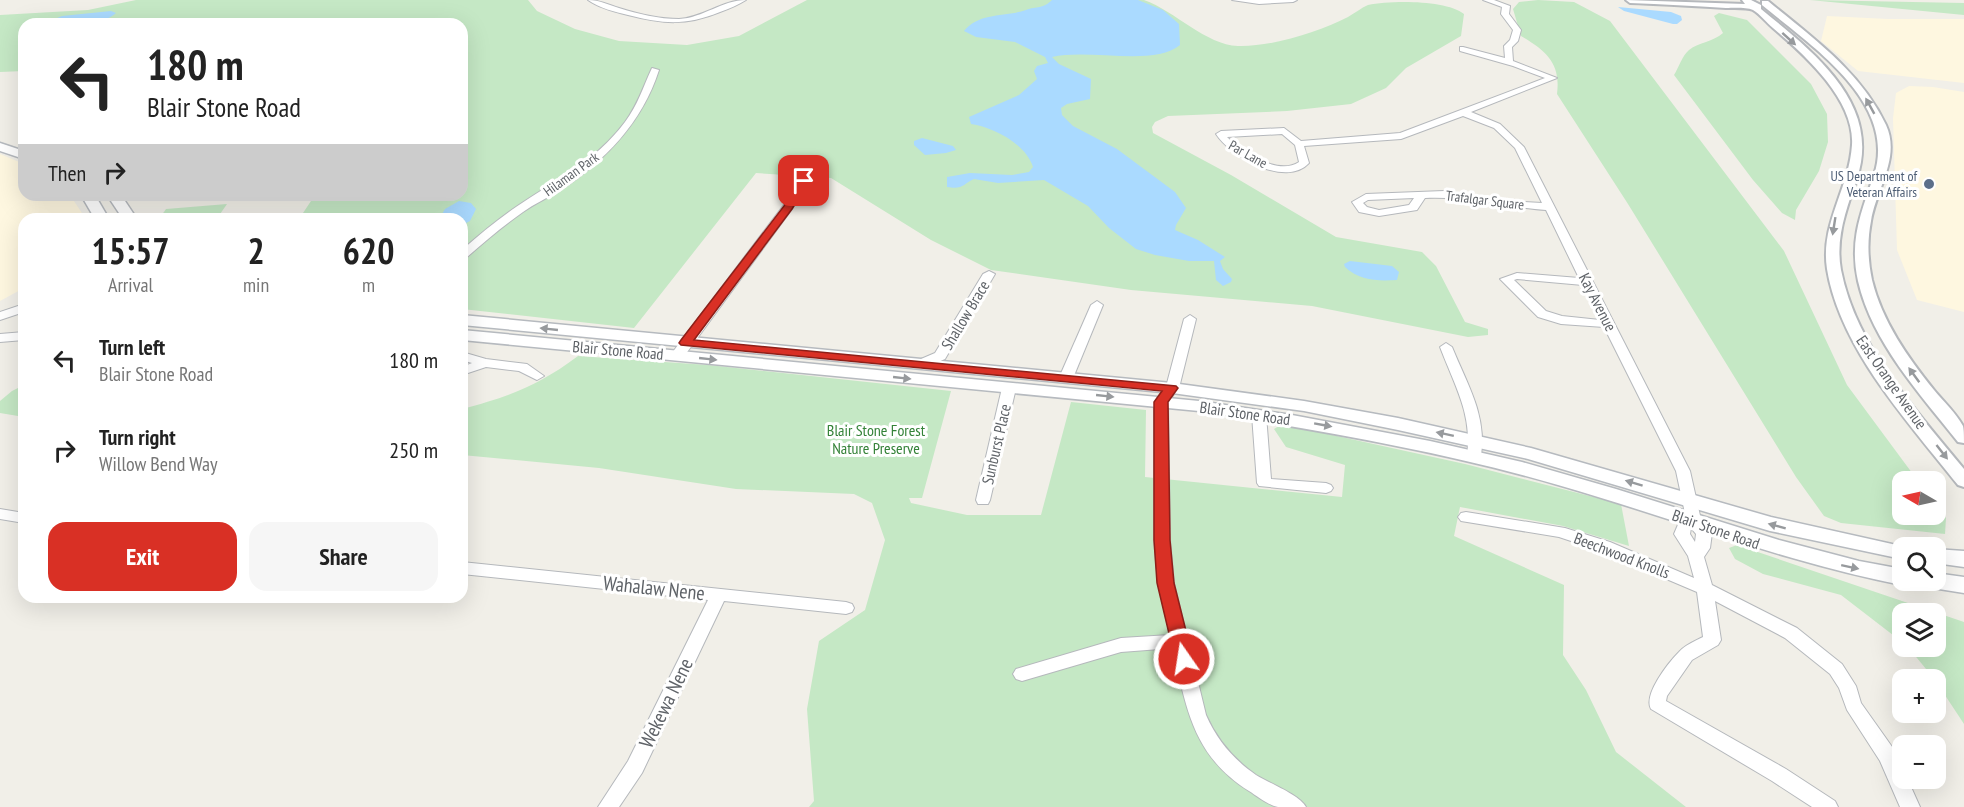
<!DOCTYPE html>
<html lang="en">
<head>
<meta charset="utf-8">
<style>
  :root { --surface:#fff; --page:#f6f6f6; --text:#222; --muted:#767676; --accent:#d93025 }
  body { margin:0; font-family:"PT Sans Narrow",sans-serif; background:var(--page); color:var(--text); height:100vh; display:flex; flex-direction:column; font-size:22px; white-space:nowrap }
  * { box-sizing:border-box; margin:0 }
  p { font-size:20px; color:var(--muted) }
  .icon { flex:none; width:33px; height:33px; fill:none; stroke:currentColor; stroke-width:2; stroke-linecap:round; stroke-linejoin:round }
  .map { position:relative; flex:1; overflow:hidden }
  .panel { position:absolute; left:18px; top:213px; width:450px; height:390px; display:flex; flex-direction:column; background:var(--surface); border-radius:18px; box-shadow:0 6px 24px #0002 }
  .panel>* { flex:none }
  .hud { position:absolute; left:18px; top:18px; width:450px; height:183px; border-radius:18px; box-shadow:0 6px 24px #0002; background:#fff; color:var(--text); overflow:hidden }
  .needle { width:39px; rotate:279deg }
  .fabs { position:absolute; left:1892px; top:471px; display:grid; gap:12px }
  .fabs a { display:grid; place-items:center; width:54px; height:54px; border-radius:12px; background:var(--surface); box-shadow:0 6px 24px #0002; font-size:30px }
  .pin { position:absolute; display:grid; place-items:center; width:51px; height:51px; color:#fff; margin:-26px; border-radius:12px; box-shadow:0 3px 9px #0006 }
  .me { position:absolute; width:66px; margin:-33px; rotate:347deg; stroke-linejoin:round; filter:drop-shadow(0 0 4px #0008) }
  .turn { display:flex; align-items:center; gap:21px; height:126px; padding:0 30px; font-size:27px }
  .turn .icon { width:78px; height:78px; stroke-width:2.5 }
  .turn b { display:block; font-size:42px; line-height:51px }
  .then { display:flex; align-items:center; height:57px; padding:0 30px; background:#0003; gap:12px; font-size:22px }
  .eta { display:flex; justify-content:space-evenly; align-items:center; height:102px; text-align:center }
  .eta b { font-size:36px; font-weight:600; line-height:42px }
  .action { display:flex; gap:12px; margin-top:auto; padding:12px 30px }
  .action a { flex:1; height:69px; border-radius:18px; background:var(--accent); color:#fff; font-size:24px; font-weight:600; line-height:69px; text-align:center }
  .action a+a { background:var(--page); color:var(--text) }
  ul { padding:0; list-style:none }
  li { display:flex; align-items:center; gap:18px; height:90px; padding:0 30px }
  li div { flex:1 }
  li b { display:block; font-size:22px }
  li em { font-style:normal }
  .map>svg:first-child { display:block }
</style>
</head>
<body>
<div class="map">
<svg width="1964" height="807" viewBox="0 0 1964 807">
  <rect width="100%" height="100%" fill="#f1efe8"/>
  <g fill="#fef7e0">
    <polygon points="1827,16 1888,19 1964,19 1964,83 1858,71 1821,41"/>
    <polygon points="1909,86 1933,87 1964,92 1964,312 1917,300 1897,250 1893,118 1896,93"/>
    <polygon points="0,154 24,164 24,195 70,195 86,219 24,219 24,288 0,301"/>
  </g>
  <g fill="#c5e8c5">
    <path d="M136,0H528L537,11L575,29L619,41L687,45L739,36L807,0H1144C1175,11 1206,45 1238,46C1272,47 1318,32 1348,17C1355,13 1361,8 1368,5C1392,0 1447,0 1464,14L1461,36L1406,68L1386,88L1351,104L1287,111L1168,116L1155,122L1152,127L1153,133L1231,175L1336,237L1422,252L1436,266L1465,322L1488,329V335L1468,337L1312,306L1131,290L991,270L931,240L831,178L756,173L634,328L462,309V219H299L315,195H462V24H24V71L0,72V15L88,10Z"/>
    <path d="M1538,0L1574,2L1610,21L1784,251L1847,385L1918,481L1902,482V514H1935V504L1946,518L1945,534L1841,523L1824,516L1796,477L1628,204L1557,94C1561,63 1546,51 1521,36L1513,9L1519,2Z"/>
    <polygon points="1810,0 1964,3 1964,15"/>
    <path d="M1719,13L1747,20L1811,84L1827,114L1828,142L1819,171L1796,210L1795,220L1782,213L1753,180L1674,75C1679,67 1682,56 1689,50C1699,42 1713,42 1723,33L1714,16Z"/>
    <polygon points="227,204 218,217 159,219 166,209"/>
    <path d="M578,356L708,365L951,391L922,498H909L911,503L967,515H1041L1071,402L1146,410L1145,477L1342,497L1345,465L1286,447L1274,429L1282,424L1465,464L1621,504L1629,546L1563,526L1460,507L1454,536L1564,585L1563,655L1586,690L1616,752L1686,807H809L814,801L807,709L819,641L865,610L885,540L872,503L854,494L736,489L599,468L462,455V409C510,396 538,386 578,356Z"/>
    <polygon points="24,385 24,417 0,413 0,401 12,391"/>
    <polygon points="1737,545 1964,622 1964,724 1935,680 1908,647 1935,646 1935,614 1902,614 1902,642 1841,595 1763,574 1735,559 1729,548"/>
  </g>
  <g fill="#aadaff">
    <path d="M1052,0H1138L1163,10L1179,24L1180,45C1154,67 1088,48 1052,57L1059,64L1091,79L1090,99L1067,104L1061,108L1062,115L1073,126L1117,149L1175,192L1186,208L1176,225L1175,230L1198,240L1225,257L1220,261L1223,269L1232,279L1231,282L1223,286L1216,280L1214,261H1189L1155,255L1136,249L1109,228L1088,206L1044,180L998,183L974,179C963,184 963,190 947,187V177L970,173L1012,175L1029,172L1033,167C1026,144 993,127 971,124L969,117L1019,95L1037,79L1034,71L1037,66L1048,63L1045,57L1015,42L976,37L964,31C979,12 1006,17 1026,10C1037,6 1043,9 1052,0Z"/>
    <polygon points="1618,7 1671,12 1681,16 1682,20 1677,24 1673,24 1624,11"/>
    <path d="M111,11L116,13C101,27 63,24 43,24L62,16Z"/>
    <polygon points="922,138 953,146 956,150 946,153 925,155 914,145 914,141"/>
    <polygon points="459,201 471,203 476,209 470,221 462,225 462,219 439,219 445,209"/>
    <path d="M1350,261L1392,266L1399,272L1397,280C1377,281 1360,281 1345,267L1344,264Z"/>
  </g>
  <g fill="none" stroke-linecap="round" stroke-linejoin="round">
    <defs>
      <g id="minor">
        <path d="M588,0C600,0 609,5 619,8C638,14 659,19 679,19C703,18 722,0 746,0C738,5 729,9 720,12C686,26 663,24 628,15C615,12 599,8 588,0Z"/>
        <polygon points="1232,0 1297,0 1293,2 1259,4"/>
        <path d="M1483,0H1494L1510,6L1509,14L1521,30L1518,41L1512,47L1513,61L1557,78L1471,112L1500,124L1524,147L1690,471L1701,520L1712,533L1710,548L1704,557L1712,585L1797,628L1842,664L1856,686L1861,703L1895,751L1902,767V778H1907L1920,807H1900L1880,761L1847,710L1839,688L1830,674L1785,638L1715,601L1721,640L1718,645L1692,660L1667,696L1666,701L1786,769L1835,801L1838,807H1812L1772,781L1651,709C1643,695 1668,663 1679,652C1685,645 1695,641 1703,637L1697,592L1598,550L1559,537L1461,521L1458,517L1461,513L1466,512L1565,528L1610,542L1694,578L1688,556L1674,534L1680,520L1686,518L1676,471L1604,327L1561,324L1538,317L1500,279L1517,273L1579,278L1546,210C1505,207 1465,196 1425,198L1417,210L1379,216L1359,212L1352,202L1366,194L1444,191L1507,201L1542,203L1515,148L1494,128L1463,116L1401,139L1304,146L1309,163C1286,188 1231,157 1216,134L1221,131L1284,128L1301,141L1400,133L1545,78L1513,66L1460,51V47H1463L1505,58L1504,46L1510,40L1513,30L1501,14L1502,7ZM1282,134L1295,145L1299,162C1278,176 1242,152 1227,137ZM1414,198L1409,205L1379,210L1367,207L1363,203L1368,200ZM1517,279L1583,285L1600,320L1562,316L1546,311L1514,280ZM1691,528L1696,534L1695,542L1690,534Z"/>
        <path d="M652,68L659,70C642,123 605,161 559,191C547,198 534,204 523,212C503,226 484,242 466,258L462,259V250C479,235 497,220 516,207C557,179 594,163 625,122C638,105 643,87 652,68Z"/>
        <polygon points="804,178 809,181 792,209 682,359 672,359 671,356 672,353 783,206 800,179"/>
        <polygon points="989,271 995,274 945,359 924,368 914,368 913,365 914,362 935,353 983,274"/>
        <polygon points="1097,301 1103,305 1073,378 1071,381 1061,381 1059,378 1091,305"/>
        <polygon points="24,304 24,312 0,320 0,312"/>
        <path d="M1190,315L1196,319L1179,388L1168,402L1170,540L1174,583L1206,715C1217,740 1233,759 1256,775C1269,783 1300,795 1306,807C1297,807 1286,807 1278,807C1268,805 1257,796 1249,791C1193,756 1186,708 1173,648L1121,652L1022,681L1016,679L1013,674L1016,669L1121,638L1170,635L1158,583L1154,540V402L1166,387L1184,319Z"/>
        <polygon points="24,332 24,340 0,342 0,334"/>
        <path d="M1446,343L1452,347C1467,384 1487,415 1481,456L1474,461L1467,456C1473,415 1454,384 1440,347Z"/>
        <polygon points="462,352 486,359 527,364 544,376 537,380 519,371 486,367 462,375 462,367 472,363 462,360"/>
        <polygon points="1009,384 1016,388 990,500 988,504 978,504 976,500 1002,388"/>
        <polygon points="1259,411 1266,415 1271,479 1326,483 1331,485 1333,488 1331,491 1326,493 1259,486 1257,483 1252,415"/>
        <polygon points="0,509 24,513 24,523 0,519"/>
        <polygon points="462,562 846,602 852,604 854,608 852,612 846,614 724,601 642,773 619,807 598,807 628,761 708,600 462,574"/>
      </g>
      <g id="tertiary">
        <path d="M1626,0L1745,4L1742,0H1751L1761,5V9C1812,51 1882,103 1857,178C1847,208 1835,237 1841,270C1856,347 1916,410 1964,469V487L1958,485C1909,423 1840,349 1827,269C1820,224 1849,189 1852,145C1855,100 1805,55 1773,28C1767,23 1760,14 1753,10C1746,7 1733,8 1726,8C1694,6 1662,4 1630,3Z"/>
        <path d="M1762,1H1768C1813,38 1861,72 1886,125C1901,158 1876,189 1871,221C1867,241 1868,261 1872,280C1882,321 1908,358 1934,390C1943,401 1956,413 1963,426C1964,430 1964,438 1964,443L1958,442C1920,394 1872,342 1858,281C1849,240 1861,213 1874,175C1898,102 1810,45 1762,5Z"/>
      </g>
      <g id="secondary">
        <polygon points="0,143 24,151 24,159 0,151"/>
        <polygon points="81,195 95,195 109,219 95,219"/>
        <polygon points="107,195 121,195 137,219 123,219"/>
        <polygon points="462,315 1172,383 1304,401 1398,418 1531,448 1771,517 1910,548 1902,548 1902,559 1770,531 1528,459 1398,430 1304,411 1172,393 462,325"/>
        <path d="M462,330L1199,401L1292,415L1430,441L1522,462L1616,489L1779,540L1859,561L1902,569V580H1911L1902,585C1784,562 1673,518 1558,485C1441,451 1320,431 1199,411L462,340Z"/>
        <polygon points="1935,549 1964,551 1964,567 1935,563"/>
        <polygon points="1935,573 1964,577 1964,593 1920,586 1917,580 1935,580"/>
      </g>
    </defs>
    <use href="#minor" stroke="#b5b8bc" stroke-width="2"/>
    <use href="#tertiary" stroke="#b5b8bc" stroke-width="4"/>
    <use href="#secondary" stroke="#b6babf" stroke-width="3"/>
    <use href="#minor" fill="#fff" fill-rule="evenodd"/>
    <use href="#tertiary" fill="#fff" fill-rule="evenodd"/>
    <use href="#secondary" fill="#fff" fill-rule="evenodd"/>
  </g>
  <defs><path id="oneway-solid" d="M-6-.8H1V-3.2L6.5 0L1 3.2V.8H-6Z" transform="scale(1.5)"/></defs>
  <g fill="#979a9d">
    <use href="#oneway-solid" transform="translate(1789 39) rotate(42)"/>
    <use href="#oneway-solid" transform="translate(1870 106) rotate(-119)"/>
    <use href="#oneway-solid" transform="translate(1834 226) rotate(99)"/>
    <use href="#oneway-solid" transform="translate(549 329) rotate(-174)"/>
    <use href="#oneway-solid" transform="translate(708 359) rotate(6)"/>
    <use href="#oneway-solid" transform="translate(1914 375) rotate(-126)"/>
    <use href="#oneway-solid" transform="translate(902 378) rotate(6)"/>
    <use href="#oneway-solid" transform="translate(1105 396) rotate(6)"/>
    <use href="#oneway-solid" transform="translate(1323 425) rotate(10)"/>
    <use href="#oneway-solid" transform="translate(1445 434) rotate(-168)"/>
    <use href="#oneway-solid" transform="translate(1942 452) rotate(52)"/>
    <use href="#oneway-solid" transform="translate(1634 483) rotate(-163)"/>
    <use href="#oneway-solid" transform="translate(1777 526) rotate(-165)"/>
    <use href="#oneway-solid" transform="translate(1850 567) rotate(12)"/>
  </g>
  <polygon fill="#d93025" stroke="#8d1f18" stroke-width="1.5" points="804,178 809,181 792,209 694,340 1176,386 1178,388 1168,402 1170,540 1174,583 1193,659 1190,664 1184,666 1178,664 1175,659 1157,583 1154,540 1154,402 1162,391 681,345 679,343 681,340 784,206 800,179"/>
  <circle fill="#5c6f8a" stroke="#fff" stroke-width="2" cx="1929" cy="184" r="6"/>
  <g text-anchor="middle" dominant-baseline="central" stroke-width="6" stroke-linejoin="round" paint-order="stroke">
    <g font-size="14" fill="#5f6368" stroke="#fff">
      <text transform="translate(1248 154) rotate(29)">Par Lane</text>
      <text transform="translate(571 174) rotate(-36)">Hilaman Park</text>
      <text transform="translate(1485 200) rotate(7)">Trafalgar Square</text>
    </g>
    <g font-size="14" fill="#4e5e75" stroke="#fff" text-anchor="end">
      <text x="1917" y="176">US Department of<tspan x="1917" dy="16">Veteran Affairs</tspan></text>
    </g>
    <g font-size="16" fill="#5f6368" stroke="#fff">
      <text transform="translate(1598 302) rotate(63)">Kay Avenue</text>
      <text transform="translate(965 315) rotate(-59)">Shallow Brace</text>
      <text transform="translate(618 350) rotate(5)">Blair Stone Road</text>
      <text transform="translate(1892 382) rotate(55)">East Orange Avenue</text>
      <text transform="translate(1245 413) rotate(8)">Blair Stone Road</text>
      <text transform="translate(996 444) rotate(-77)">Sunburst Place</text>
      <text transform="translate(1716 529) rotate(19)">Blair Stone Road</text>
      <text transform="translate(1622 555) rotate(21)">Beechwood Knolls</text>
    </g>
    <g font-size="16" fill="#348238" stroke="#fff">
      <text x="876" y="430">Blair Stone Forest<tspan x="876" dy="18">Nature Preserve</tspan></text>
    </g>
    <g font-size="20" fill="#5f6368" stroke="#fff">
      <text transform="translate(654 588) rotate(6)">Wahalaw Nene</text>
      <text transform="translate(666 703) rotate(-64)">Wekewa Nene</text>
    </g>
  </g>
</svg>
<div class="fabs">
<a><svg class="needle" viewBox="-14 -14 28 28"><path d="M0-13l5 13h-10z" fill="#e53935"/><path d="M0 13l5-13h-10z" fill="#767676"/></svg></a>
<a><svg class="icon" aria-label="search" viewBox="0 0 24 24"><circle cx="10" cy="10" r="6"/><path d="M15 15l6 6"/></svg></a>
<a><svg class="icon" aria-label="layers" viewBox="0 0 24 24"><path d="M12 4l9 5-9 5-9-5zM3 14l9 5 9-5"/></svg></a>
<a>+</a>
<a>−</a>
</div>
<div class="pin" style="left:804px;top:181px;background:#d93025"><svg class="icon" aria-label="arrive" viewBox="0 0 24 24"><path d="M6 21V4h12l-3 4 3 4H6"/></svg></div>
<svg class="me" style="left:1184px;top:659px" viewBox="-20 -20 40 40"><circle r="17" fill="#d93025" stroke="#fff" stroke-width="3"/><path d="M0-11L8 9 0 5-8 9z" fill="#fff"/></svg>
<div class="hud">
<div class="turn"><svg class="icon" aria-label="left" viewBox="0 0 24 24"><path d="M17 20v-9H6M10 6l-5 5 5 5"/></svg><div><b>180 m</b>Blair Stone Road</div></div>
<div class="then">Then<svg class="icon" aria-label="right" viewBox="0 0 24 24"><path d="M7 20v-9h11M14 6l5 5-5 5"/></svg></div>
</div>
<section class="panel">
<div class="eta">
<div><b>15:57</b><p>Arrival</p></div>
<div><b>2</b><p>min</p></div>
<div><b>620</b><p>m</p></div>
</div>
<ul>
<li><svg class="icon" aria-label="left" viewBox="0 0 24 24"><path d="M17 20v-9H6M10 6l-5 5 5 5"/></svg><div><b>Turn left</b><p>Blair Stone Road</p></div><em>180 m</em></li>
<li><svg class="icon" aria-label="right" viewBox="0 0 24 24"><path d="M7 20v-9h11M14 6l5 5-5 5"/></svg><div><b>Turn right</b><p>Willow Bend Way</p></div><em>250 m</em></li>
</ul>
<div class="action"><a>Exit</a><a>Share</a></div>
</section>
</div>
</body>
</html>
